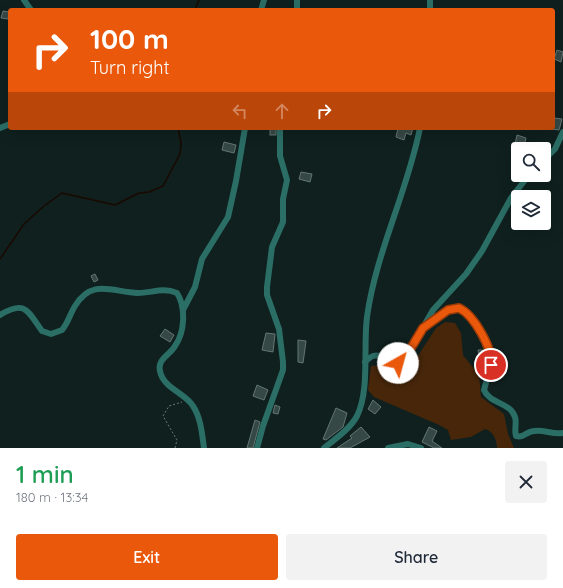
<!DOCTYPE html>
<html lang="en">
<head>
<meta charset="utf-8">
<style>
  :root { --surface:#fff; --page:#f2f2f3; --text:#1f2937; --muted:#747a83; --accent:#ea580c }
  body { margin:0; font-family:Quicksand,sans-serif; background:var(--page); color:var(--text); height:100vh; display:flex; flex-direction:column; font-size:15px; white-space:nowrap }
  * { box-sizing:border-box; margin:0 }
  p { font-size:13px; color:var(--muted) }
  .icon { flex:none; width:22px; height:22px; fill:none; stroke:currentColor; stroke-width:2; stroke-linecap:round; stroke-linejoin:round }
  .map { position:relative; height:448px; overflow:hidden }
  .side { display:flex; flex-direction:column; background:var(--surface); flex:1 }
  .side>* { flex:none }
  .banner { position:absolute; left:8px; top:8px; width:547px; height:122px; border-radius:4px; box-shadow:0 4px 16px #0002; background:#ea580c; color:#fff; overflow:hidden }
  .buttons { position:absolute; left:511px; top:142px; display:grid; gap:8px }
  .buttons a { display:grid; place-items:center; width:40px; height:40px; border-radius:4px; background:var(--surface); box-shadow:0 4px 16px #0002; font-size:20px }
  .pin { position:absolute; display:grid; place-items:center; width:34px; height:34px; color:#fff; margin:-17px; border:2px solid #fff; border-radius:50%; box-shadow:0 1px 4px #0007 }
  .me { position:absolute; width:44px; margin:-22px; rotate:38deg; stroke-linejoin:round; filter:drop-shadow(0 0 3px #0008) }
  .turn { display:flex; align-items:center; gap:14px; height:84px; padding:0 16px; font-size:18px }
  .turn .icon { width:52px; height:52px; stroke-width:2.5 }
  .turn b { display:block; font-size:28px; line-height:34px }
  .lanes { display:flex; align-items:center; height:38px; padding:0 16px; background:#0003; justify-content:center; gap:20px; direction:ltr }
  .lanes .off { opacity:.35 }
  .round { display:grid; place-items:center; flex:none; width:42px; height:42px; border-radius:4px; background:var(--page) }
  .head { display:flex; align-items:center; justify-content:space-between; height:68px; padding:0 16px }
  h1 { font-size:24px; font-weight:600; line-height:30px; color:#1e9e55 }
  .cta { display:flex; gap:8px; margin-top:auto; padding:8px 16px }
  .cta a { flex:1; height:46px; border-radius:4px; background:var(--accent); color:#fff; font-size:16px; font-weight:600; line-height:46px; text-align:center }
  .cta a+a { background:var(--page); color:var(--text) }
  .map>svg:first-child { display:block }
</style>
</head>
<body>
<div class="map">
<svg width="563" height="448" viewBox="0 0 563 448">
  <rect width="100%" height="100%" fill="#0f201e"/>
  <path fill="#47260a" d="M445,322L455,323L461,333L463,355L479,375L481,397L504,414L508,434L514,448H497C497,440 493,431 485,429L471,437L451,440L448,430L439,425L374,397L368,390L371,366C383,364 396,371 408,371L436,328Z"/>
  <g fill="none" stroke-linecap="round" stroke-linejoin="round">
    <g stroke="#190901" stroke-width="1.5">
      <polyline points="195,10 199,0"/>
      <polyline points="0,259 24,224 44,206 62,193 115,205 139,193 149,192 163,186 180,154 181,143 178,128"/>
    </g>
  </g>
  <g fill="#364845" stroke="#637673">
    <polygon points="3,11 9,12 8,19 1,18"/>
    <polygon points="557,50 563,52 561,62 554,59"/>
    <polygon points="554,118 562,119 559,130 552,129"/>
    <rect x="270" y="128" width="6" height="7"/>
    <polygon points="398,128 413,128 411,135 406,133 404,140 396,137"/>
    <polygon points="517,135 526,138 524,146 515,144"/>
    <polygon points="224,142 236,145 234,153 222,150"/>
    <polygon points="301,172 312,174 310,182 299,179"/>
    <polygon points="95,274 98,280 94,282 91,276"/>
    <polygon points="165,329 174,335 170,342 160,336"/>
    <polygon points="266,333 275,334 273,352 262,350"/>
    <polygon points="298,340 306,341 303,363 298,362"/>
    <polygon points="478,350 483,350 486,355 486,365 480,365"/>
    <polygon points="257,385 268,390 264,400 253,396"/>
    <polygon points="373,400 381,407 375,414 368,409"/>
    <polygon points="275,405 280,407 278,414 273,413"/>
    <polygon points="336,408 347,413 343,427 326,440 323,439"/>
    <polygon points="255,420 260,422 253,448 247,448"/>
    <polygon points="361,427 370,437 350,448 337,448 352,438 350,436"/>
    <polygon points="429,427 437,431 432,441 442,448 434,448 422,442"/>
  </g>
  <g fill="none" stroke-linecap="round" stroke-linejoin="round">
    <polyline stroke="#6a7977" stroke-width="1" stroke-dasharray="2 2" stroke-linecap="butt" points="175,448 177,440 163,416 169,406 182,402"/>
    <g stroke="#2b6e66" stroke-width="6">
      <polyline points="24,0 31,10"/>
      <polyline points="430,0 430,10"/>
      <polyline points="261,10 264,0"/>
      <polyline points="297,10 297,0"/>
      <polyline points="0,128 10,124"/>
      <polyline points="544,160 555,149 563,132"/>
      <polyline points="183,310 195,287 202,259 228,217 236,181 245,128"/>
      <path d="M0,315C26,299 28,312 42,331L51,334L62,330C68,323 70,314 75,306C92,278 112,292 138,293C152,293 163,287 177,293C186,307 185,332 175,346C170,355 157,359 160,371C163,388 185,393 193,406C201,418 202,434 204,448"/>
      <path d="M425,326L453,308L465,311L470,316L491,354V365L484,390C490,404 510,402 515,417C517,423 514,430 516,436C524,439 526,431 534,431C543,429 553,435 563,433"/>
      <path d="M365,362C367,360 370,357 373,356C385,352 391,372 405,358L433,310L466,274L482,251L511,198L529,175"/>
      <polyline points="257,448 263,426 283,370 283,362 279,329 267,295 267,287 272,247 283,222 283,199 287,180 280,156 280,128"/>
      <path d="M324,448C335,439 350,429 357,416C370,390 363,347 367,317C376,252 407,193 420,128"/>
      <polyline points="388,448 408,444 421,448"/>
    </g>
  </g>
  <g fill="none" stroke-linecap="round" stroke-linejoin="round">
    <defs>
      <path id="route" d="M398,363L405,358L423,328L448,310L459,308C474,315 493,349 491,365"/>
    </defs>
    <use href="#route" stroke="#983908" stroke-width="10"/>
    <use href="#route" stroke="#ea580c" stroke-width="7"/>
  </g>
</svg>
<div class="buttons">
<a><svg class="icon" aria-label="search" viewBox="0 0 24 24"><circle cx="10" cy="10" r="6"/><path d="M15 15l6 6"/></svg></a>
<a><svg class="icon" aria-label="layers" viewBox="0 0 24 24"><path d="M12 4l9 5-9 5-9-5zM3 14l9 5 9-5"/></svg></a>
</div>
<div class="pin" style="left:491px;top:365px;background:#d93025"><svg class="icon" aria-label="arrive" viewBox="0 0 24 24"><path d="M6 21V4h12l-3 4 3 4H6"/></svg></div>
<svg class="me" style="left:398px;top:363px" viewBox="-20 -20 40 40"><circle r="19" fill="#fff"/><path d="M0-13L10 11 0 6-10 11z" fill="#ea580c"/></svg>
<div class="banner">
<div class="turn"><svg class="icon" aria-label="right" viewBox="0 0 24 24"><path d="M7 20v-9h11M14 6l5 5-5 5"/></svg><div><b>100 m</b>Turn right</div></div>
<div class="lanes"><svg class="icon off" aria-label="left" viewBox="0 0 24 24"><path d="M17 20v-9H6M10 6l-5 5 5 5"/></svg><svg class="icon off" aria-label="ahead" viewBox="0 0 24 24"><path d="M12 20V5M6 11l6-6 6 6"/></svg><svg class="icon" aria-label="right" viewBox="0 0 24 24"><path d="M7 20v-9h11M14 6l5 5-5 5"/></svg></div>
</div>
</div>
<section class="side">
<div class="head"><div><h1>1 min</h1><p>180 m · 13:34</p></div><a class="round"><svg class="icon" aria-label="close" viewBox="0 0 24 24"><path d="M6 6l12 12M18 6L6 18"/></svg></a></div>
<div class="cta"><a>Exit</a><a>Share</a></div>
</section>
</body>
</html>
